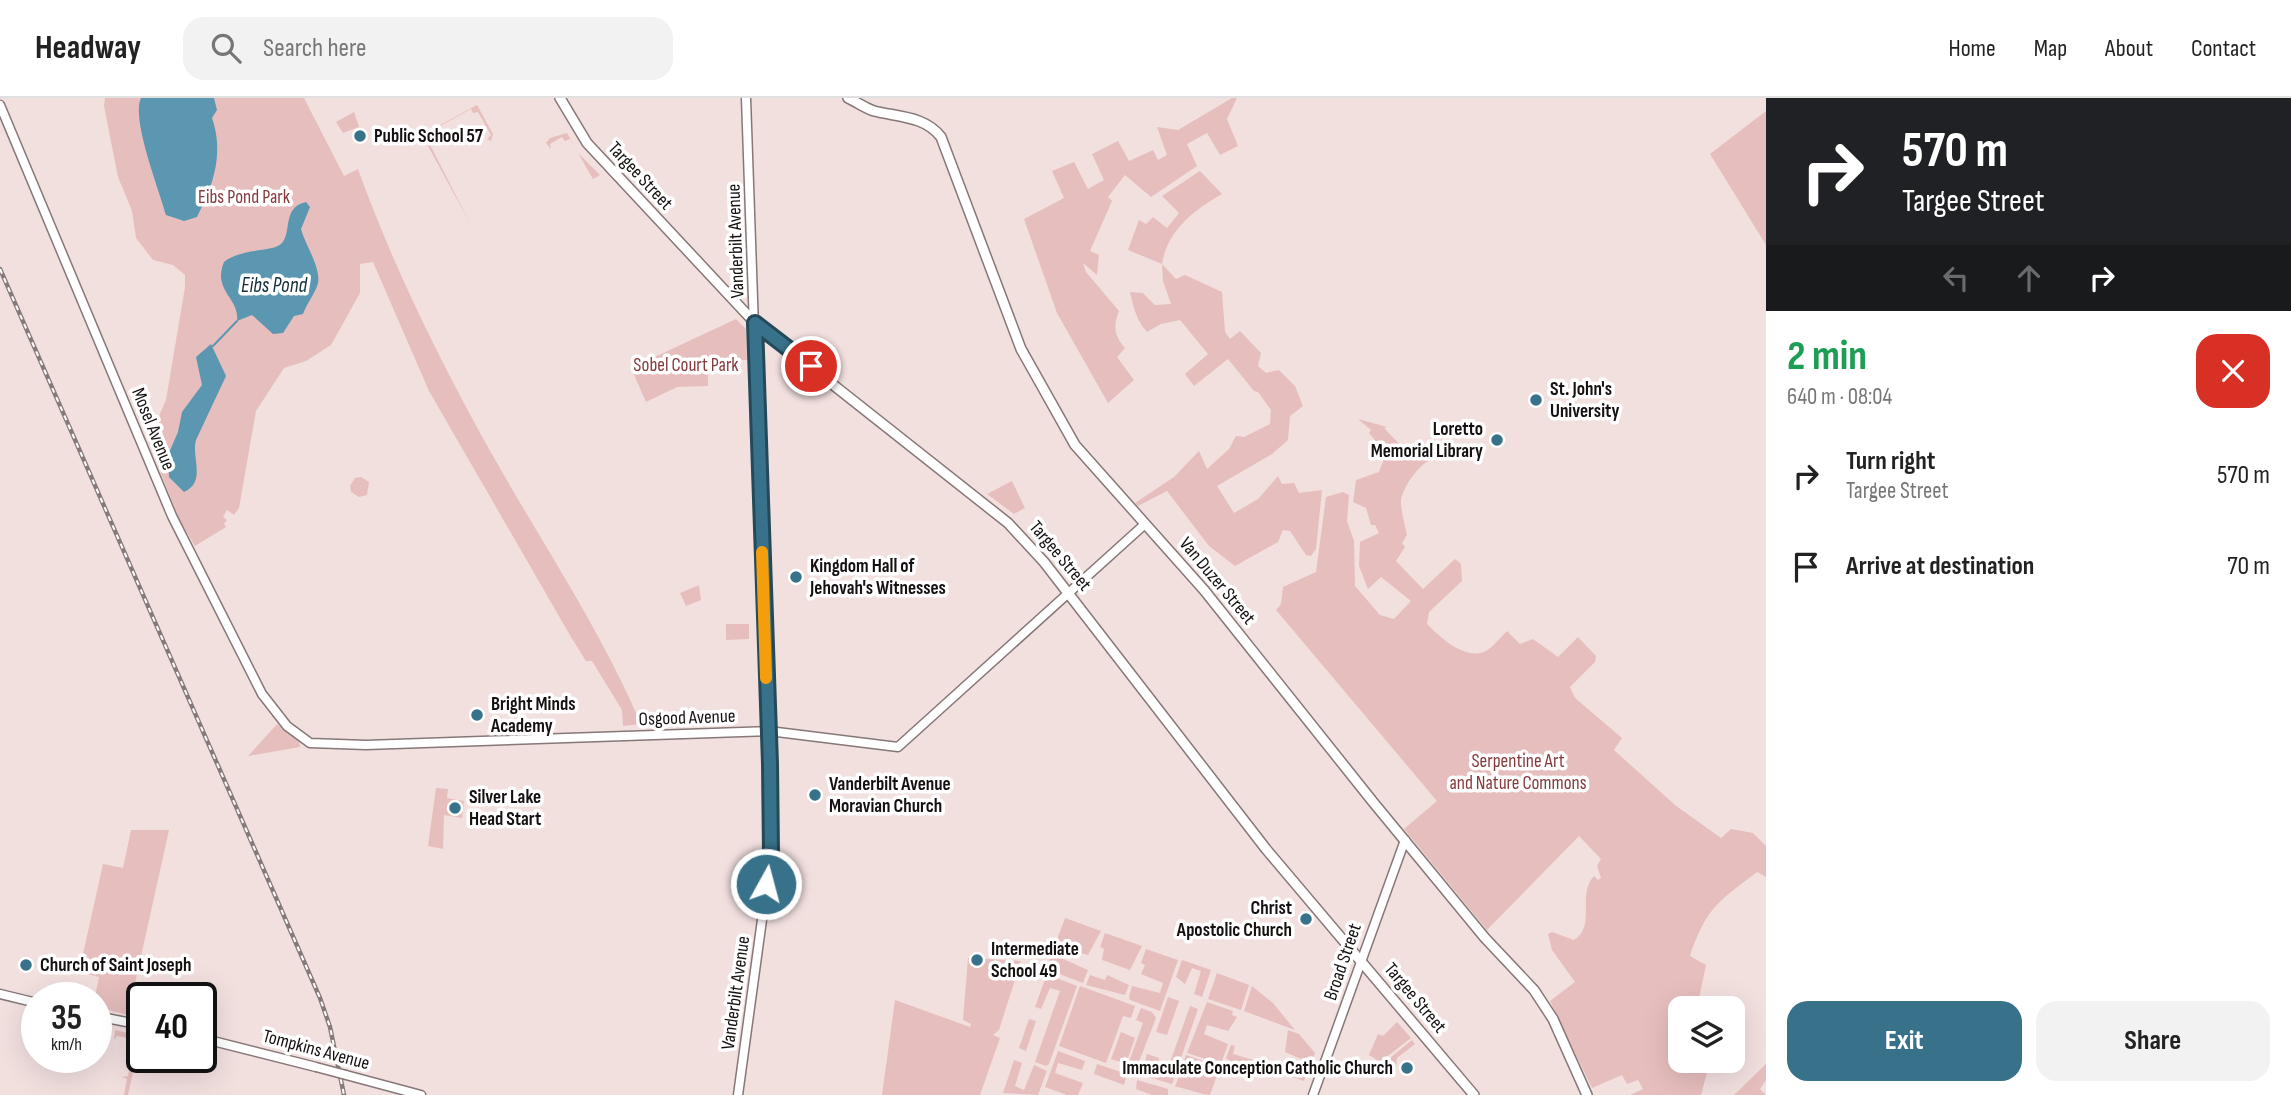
<!DOCTYPE html>
<html lang="en">
<head>
<meta charset="utf-8">
<style>
  :root { --surface:#fff; --page:#f2f2f2; --text:#222; --muted:#767676; --line:#e0e0e0; --accent:#37728a }
  body { margin:0; font-family:"Sofia Sans Condensed",sans-serif; background:var(--page); color:var(--text); height:100vh; display:flex; flex-direction:column; font-size:26px; white-space:nowrap }
  * { box-sizing:border-box; margin:0 }
  p { font-size:23px; color:var(--muted) }
  .icon { flex:none; width:38px; height:38px; fill:none; stroke:currentColor; stroke-width:2; stroke-linecap:round; stroke-linejoin:round }
  .map { position:relative; flex:1; overflow:hidden }
  .side { display:flex; flex-direction:column; background:var(--surface); width:525px }
  .side>* { flex:none }
  .hud { background:#202124; color:#fff; overflow:hidden }
  .buttons { position:absolute; left:1668px; top:898px; display:grid; gap:14px }
  .buttons a { display:grid; place-items:center; width:77px; height:77px; border-radius:14px; background:var(--surface); box-shadow:0 7px 28px #0002; font-size:35px }
  .speed { position:absolute; left:21px; top:884px; display:flex; gap:14px; font-size:35px; font-weight:700; text-align:center }
  .speed>* { display:grid; place-content:center; width:91px; height:91px; border-radius:50%; background:var(--surface); box-shadow:0 7px 28px #0002; line-height:1 }
  .speed small { font-size:18px; font-weight:400 }
  .speed .limit { border:4px solid #111; border-radius:10px; background:#fff; color:#111 }
  .pin { position:absolute; display:grid; place-items:center; width:60px; height:60px; color:#fff; margin:-30px; border:4px solid #fff; border-radius:50%; box-shadow:0 2px 7px #0007 }
  .me { position:absolute; width:77px; margin:-38px; rotate:7deg; stroke-linejoin:round; filter:drop-shadow(0 0 5px #0008) }
  .turn { display:flex; align-items:center; gap:24px; height:147px; padding:0 21px; font-size:32px }
  .turn .icon { width:91px; height:91px; stroke-width:2.5 }
  .turn b { display:block; font-size:49px; line-height:60px }
  .lanes { display:flex; align-items:center; height:66px; padding:0 21px; background:#0003; justify-content:center; gap:35px; direction:ltr }
  .lanes .off { opacity:.35 }
  .round { display:grid; place-items:center; flex:none; width:74px; height:74px; border-radius:21px; background:var(--page) }
  .overview { display:flex; align-items:center; justify-content:space-between; height:119px; padding:0 21px }
  h1 { font-size:42px; font-weight:700; line-height:52px; color:#1e9e55 }
  .button { display:flex; gap:14px; margin-top:auto; padding:14px 21px }
  .button a { flex:1; height:80px; border-radius:21px; background:var(--accent); color:#fff; font-size:28px; font-weight:700; line-height:80px; text-align:center }
  .button a+a { background:var(--page); color:var(--text) }
  ul { padding:0; list-style:none }
  li { display:flex; align-items:center; gap:21px; height:91px; padding:0 21px }
  li div { flex:1 }
  li b { display:block; font-size:26px }
  li em { font-style:normal }
  header { display:flex; align-items:center; gap:42px; box-sizing:border-box; height:98px; padding:0 35px; background:var(--surface); border-bottom:2px solid var(--line) }
  header strong { font-size:33px }
  nav { display:flex; gap:38px; margin-inline-start:auto; font-size:24px }
  .search { width:490px; height:63px; background:var(--page); display:flex; align-items:center; gap:18px; box-sizing:border-box; padding:0 24px; border-radius:21px; color:var(--muted); font-size:26px }
  main { display:flex; flex:1; min-height:0 }
  .map>svg:first-child { display:block }
</style>
</head>
<body>
<header>
<strong>Headway</strong>
<div class="search"><svg class="icon" aria-label="search" viewBox="0 0 24 24"><circle cx="10" cy="10" r="6"/><path d="M15 15l6 6"/></svg>Search here</div>
<nav><a>Home</a><a>Map</a><a>About</a><a>Contact</a></nav>
</header>
<main>
<div class="map">
<svg width="1766" height="997" viewBox="0 0 1766 997">
  <rect width="100%" height="100%" fill="#f2e0df"/>
  <g fill="#e6bebd">
    <path d="M105,0H304L344,78L358,71C393,168 439,261 489,351C540,442 600,530 641,626L623,628L622,612L592,563H586L571,539L429,293L373,164L360,166V195L331,247L306,263L284,270L256,313L239,410L234,417L227,412L223,419L227,422L224,426L226,429L195,448L180,423L148,343L166,302L185,189V177L173,167L153,162L136,140L132,113L118,79L104,8Z"/>
    <path d="M1232,0H1237L1227,21L1238,48L1220,57L1207,35L1187,46L1197,68L1151,99L1125,77L1108,99L1112,103L1090,153L1099,157L1097,177L1083,165L1086,174L1119,213C1113,228 1114,238 1125,250L1117,259L1134,282L1108,305L1057,215L1024,121L1064,100L1052,73L1074,64L1088,91L1104,82L1092,56L1118,43L1129,63L1153,52L1158,62L1167,57L1157,29L1178,32Z"/>
    <polygon points="477,7 493,36 491,43 487,41 491,37 478,14 473,15 471,11 431,33 431,38 427,41 471,127 422,37"/>
    <polygon points="1766,13 1766,147 1710,56"/>
    <polygon points="354,14 359,29 343,35 336,24"/>
    <polygon points="567,35 578,55 600,77 593,81 570,41 565,43 562,39 550,46 551,51 546,45 550,40"/>
    <path d="M1200,73L1222,96C1194,112 1167,133 1162,166L1176,181L1185,177L1222,194L1225,234L1230,241L1240,233L1261,255L1258,268L1266,275L1279,272L1295,288L1303,308L1290,318L1288,342L1272,356L1217,388L1234,415L1258,401L1278,378L1282,386L1294,385L1299,395L1322,392L1316,451L1311,458L1306,457L1290,433L1283,432L1278,444L1235,468L1209,448L1167,393L1138,408L1135,405L1174,379L1199,353L1207,371L1229,351L1236,338L1244,339L1270,326L1271,312L1258,294L1254,293L1228,261L1194,288L1185,276L1208,256L1180,222L1161,226L1147,234C1137,223 1133,209 1130,194L1143,195L1155,207L1171,206L1163,183L1162,166L1128,152L1139,122L1146,126L1153,119L1167,130L1179,115L1162,98Z"/>
    <polygon points="736,221 746,231 747,262 708,263 708,288 677,289 646,304 631,270"/>
    <path d="M1358,321L1387,329L1384,330L1404,351L1433,353V361C1420,364 1401,391 1401,404C1401,414 1405,427 1407,437L1402,445L1405,449L1396,463L1423,491L1455,461L1461,466L1462,483L1429,514L1427,526C1440,539 1465,563 1486,553C1493,549 1501,539 1507,533L1520,546L1533,541L1558,559L1578,539L1596,558L1595,564L1570,589L1575,600L1622,640L1614,652L1675,707L1721,740L1731,731L1753,735L1766,748V779L1757,774C1717,805 1707,809 1690,858L1706,867L1697,910H1680V962L1710,963L1701,997H1630L1643,991L1638,982L1627,986L1622,977L1592,990L1550,903L1575,884L1552,852L1548,836L1552,834L1574,842C1597,827 1576,798 1594,778L1598,782L1601,780L1597,768L1601,761L1579,738L1487,832L1404,731L1437,703L1276,512L1281,506L1283,489L1316,474L1326,399L1343,394L1349,397L1347,423L1354,443L1355,488L1380,517L1394,521L1411,503L1381,479L1368,491L1359,468L1360,444L1379,435L1375,427H1371L1366,410L1353,404L1356,382L1379,374L1386,356L1369,335L1371,332Z"/>
    <polygon points="361,379 369,384 367,397 359,399 351,394 350,388 355,380"/>
    <polygon points="1012,383 1025,410 1014,416 987,396"/>
    <polygon points="699,487 701,502 686,508 680,495"/>
    <polygon points="726,526 749,526 749,541 726,542"/>
    <polygon points="277,626 299,643 300,649 248,658"/>
    <polygon points="436,690 448,691 447,700 464,703 462,720 444,717 443,751 428,748"/>
    <polygon points="131,732 169,732 128,917 96,909 95,899 99,879 79,874 103,766 123,770"/>
    <polygon points="1065,820 1101,833 1088,857 1064,850 1061,860 1088,872 1083,885 1046,871"/>
    <polygon points="1105,835 1142,848 1130,872 1102,862 1104,851 1100,849"/>
    <polygon points="1146,851 1178,862 1160,913 1130,902 1129,899 1132,888 1160,895 1163,885 1141,876 1145,867 1141,865"/>
    <polygon points="968,860 1021,863 999,932 993,937 1000,940 980,997 882,997 895,902 970,929 971,926 963,922"/>
    <polygon points="1182,862 1211,872 1202,899 1194,896 1201,873 1192,870 1185,886 1176,879"/>
    <polygon points="1217,875 1249,887 1241,912 1208,901"/>
    <polygon points="1047,876 1077,888 1049,966 1046,968 1035,964 1060,893 1050,890 1041,911 1035,909"/>
    <polygon points="1090,877 1105,882 1107,877 1129,887 1125,897 1086,887"/>
    <polygon points="1080,888 1135,908 1131,920 1123,918 1106,965 1059,948"/>
    <polygon points="1252,888 1273,905 1295,932 1244,913"/>
    <polygon points="1168,899 1179,903 1167,937 1156,934"/>
    <polygon points="1207,904 1233,913 1232,917 1237,919 1228,933 1207,927 1204,936 1228,946 1221,966 1187,955"/>
    <polygon points="1190,908 1198,911 1172,986 1141,977 1147,956 1159,960 1157,970 1167,973"/>
    <polygon points="1141,910 1152,914 1156,920 1135,974 1126,972 1143,925 1136,922"/>
    <polygon points="1029,921 1036,923 1026,953 1019,950"/>
    <polygon points="1397,924 1411,940 1380,964 1369,957 1378,936 1383,938"/>
    <polygon points="115,932 141,938 128,997 124,997 127,981 122,979 128,978 134,949 128,946 129,940 117,938 114,942"/>
    <polygon points="1288,932 1299,936 1315,955 1308,974 1303,972 1306,963 1285,954"/>
    <polygon points="1121,934 1135,940 1126,966 1111,961"/>
    <polygon points="1412,942 1415,946 1397,960 1396,968 1391,973 1392,980 1383,970 1384,965"/>
    <path d="M1231,947L1235,948L1233,956L1306,977L1304,983L1269,971L1266,977C1247,979 1240,973 1224,967L1226,962L1230,963L1226,960Z"/>
    <polygon points="1058,953 1085,963 1082,972 1058,965 1055,975 1083,985 1078,997 1067,997 1045,989"/>
    <path d="M1186,957L1220,969L1210,997C1199,996 1180,988 1175,989Z"/>
    <polygon points="1014,962 1022,965 1015,988 1024,992 1034,967 1047,973 1038,997 1003,995"/>
    <polygon points="1097,966 1127,976 1124,987 1094,976"/>
    <polygon points="1766,966 1766,982 1760,991 1766,997 1734,997"/>
    <polygon points="1137,982 1168,991 1168,997 1152,997 1136,991"/>
  </g>
  <g fill="#5b97b1">
    <path d="M141,0H214L217,12L212,20C224,55 214,86 197,119L184,123L166,117C159,91 131,21 141,0Z"/>
    <path d="M306,104L310,109L301,131C305,146 321,170 318,185C316,194 307,205 303,216L294,218L283,235L273,236L252,217L237,223C240,200 212,193 224,164C243,149 273,155 282,145C292,134 282,109 306,104Z"/>
    <path d="M211,246L226,278L196,342C191,359 207,384 184,394L169,379L168,357L178,334L182,314L202,287L196,259Z"/>
  </g>
  <g fill="none" stroke-linecap="round" stroke-linejoin="round">
    <polyline stroke="#5b97b1" stroke-width="2" points="213,248 237,223"/>
    <defs>
      <g id="tertiary">
        <polyline points="0,7 172,418 262,596 287,628 310,645 366,647 769,633 898,649 1145,426"/>
        <polyline points="0,896 37,905"/>
        <polyline points="96,918 142,927"/>
        <polyline points="201,940 316,969"/>
        <polyline points="346,977 421,997"/>
        <polyline points="738,997 771,756 771,718 746,0"/>
        <polyline points="1313,997 1405,742"/>
      </g>
      <g id="secondary">
        <polyline points="560,0 587,45 755,225 1008,425 1044,464 1266,751 1474,997"/>
        <path d="M848,0C857,4 865,10 874,13C898,19 925,18 941,39L1021,251L1075,347L1204,492L1373,704L1485,840L1534,892L1553,921L1587,997"/>
      </g>
    </defs>
    <use href="#tertiary" stroke="#877777" stroke-width="11"/>
    <use href="#secondary" stroke="#877777" stroke-width="12"/>
    <use href="#tertiary" stroke="#fff" stroke-width="8"/>
    <use href="#secondary" stroke="#fff" stroke-width="9"/>
    <defs>
      <polyline id="rail" points="0,171 320,900 330,929 344,997"/>
    </defs>
    <use href="#rail" stroke="#867a79" stroke-width="4.5"/>
    <use href="#rail" stroke="#fff" stroke-width="2" stroke-dasharray="5" stroke-linecap="butt"/>
    <defs>
      <polyline id="tertiary-bridge" points="316,969 346,977"/>
    </defs>
    <use href="#tertiary-bridge" stroke="#877777" stroke-width="11" stroke-linecap="butt"/>
    <use href="#tertiary-bridge" stroke="#fff" stroke-width="8"/>
  </g>
  <g fill="none" stroke-linecap="round" stroke-linejoin="round">
    <defs>
      <polyline id="route" points="766,786 771,756 770,666 755,225 811,268"/>
    </defs>
    <use href="#route" stroke="#244a5a" stroke-width="18"/>
    <use href="#route" stroke="#37728a" stroke-width="12"/>
    <polyline stroke="#f59e0b" stroke-width="12" points="762,454 766,580"/>
  </g>
  <g fill="#37728a" stroke="#fff" stroke-width="2.5">
    <circle cx="360" cy="38" r="7"/>
    <circle cx="1536" cy="302" r="7"/>
    <circle cx="1497" cy="342" r="7"/>
    <circle cx="796" cy="479" r="7"/>
    <circle cx="477" cy="617" r="7"/>
    <circle cx="815" cy="697" r="7"/>
    <circle cx="455" cy="710" r="7"/>
    <circle cx="1306" cy="821" r="7"/>
    <circle cx="977" cy="862" r="7"/>
    <circle cx="26" cy="867" r="7"/>
    <circle cx="1407" cy="970" r="7"/>
  </g>
  <g text-anchor="middle" dominant-baseline="central" stroke-width="7" stroke-linejoin="round" paint-order="stroke">
    <g font-size="19" font-weight="bold" fill="#161010" stroke="#fff" text-anchor="start">
      <text x="374" y="38">Public School 57</text>
      <text x="1550" y="291">St. John's<tspan x="1550" dy="22">University</tspan></text>
      <text x="1483" y="331" text-anchor="end">Loretto<tspan x="1483" dy="22">Memorial Library</tspan></text>
      <text x="810" y="468">Kingdom Hall of<tspan x="810" dy="22">Jehovah's Witnesses</tspan></text>
      <text x="491" y="606">Bright Minds<tspan x="491" dy="22">Academy</tspan></text>
      <text x="829" y="686">Vanderbilt Avenue<tspan x="829" dy="22">Moravian Church</tspan></text>
      <text x="469" y="699">Silver Lake<tspan x="469" dy="22">Head Start</tspan></text>
      <text x="1292" y="810" text-anchor="end">Christ<tspan x="1292" dy="22">Apostolic Church</tspan></text>
      <text x="991" y="851">Intermediate<tspan x="991" dy="22">School 49</tspan></text>
      <text x="40" y="867">Church of Saint Joseph</text>
      <text x="1393" y="970" text-anchor="end">Immaculate Conception Catholic Church</text>
    </g>
    <g font-size="19" fill="#161010" stroke="#fff">
      <text transform="translate(640 78) rotate(47)">Targee Street</text>
      <text transform="translate(736 143) rotate(-92)">Vanderbilt Avenue</text>
      <text transform="translate(153 331) rotate(68)">Mosel Avenue</text>
      <text transform="translate(1060 458) rotate(50)">Targee Street</text>
      <text transform="translate(1217 483) rotate(50)">Van Duzer Street</text>
      <text transform="translate(687 620) rotate(-2)">Osgood Avenue</text>
      <text transform="translate(1343 864) rotate(-71)">Broad Street</text>
      <text transform="translate(736 895) rotate(-82)">Vanderbilt Avenue</text>
      <text transform="translate(1415 900) rotate(50)">Targee Street</text>
      <text transform="translate(316 952) rotate(15)">Tompkins Avenue</text>
    </g>
    <g font-size="19" fill="#85393c" stroke="#fff">
      <text x="244" y="99">Eibs Pond Park</text>
      <text x="686" y="267">Sobel Court Park</text>
      <text x="1518" y="663">Serpentine Art<tspan x="1518" dy="22">and Nature Commons</tspan></text>
    </g>
    <g font-size="21" font-style="italic" fill="#112e3a" stroke="#fff">
      <text x="274" y="187">Eibs Pond</text>
    </g>
  </g>
</svg>
<div class="buttons">
<a><svg class="icon" aria-label="layers" viewBox="0 0 24 24"><path d="M12 4l9 5-9 5-9-5zM3 14l9 5 9-5"/></svg></a>
</div>
<div class="speed"><div>35<small>km/h</small></div><div class="limit">40</div></div>
<div class="pin" style="left:811px;top:268px;background:#d93025"><svg class="icon" aria-label="arrive" viewBox="0 0 24 24"><path d="M6 21V4h12l-3 4 3 4H6"/></svg></div>
<svg class="me" style="left:766px;top:786px" viewBox="-20 -20 40 40"><circle r="17" fill="#37728a" stroke="#fff" stroke-width="3"/><path d="M0-11L8 9 0 5-8 9z" fill="#fff"/></svg>
</div>
<section class="side">
<div class="hud">
<div class="turn"><svg class="icon" aria-label="right" viewBox="0 0 24 24"><path d="M7 20v-9h11M14 6l5 5-5 5"/></svg><div><b>570 m</b>Targee Street</div></div>
<div class="lanes"><svg class="icon off" aria-label="left" viewBox="0 0 24 24"><path d="M17 20v-9H6M10 6l-5 5 5 5"/></svg><svg class="icon off" aria-label="ahead" viewBox="0 0 24 24"><path d="M12 20V5M6 11l6-6 6 6"/></svg><svg class="icon" aria-label="right" viewBox="0 0 24 24"><path d="M7 20v-9h11M14 6l5 5-5 5"/></svg></div>
</div>
<div class="overview"><div><h1>2 min</h1><p>640 m · 08:04</p></div><a class="round" style="background:#d93025;color:#fff"><svg class="icon" aria-label="close" viewBox="0 0 24 24"><path d="M6 6l12 12M18 6L6 18"/></svg></a></div>
<ul>
<li><svg class="icon" aria-label="right" viewBox="0 0 24 24"><path d="M7 20v-9h11M14 6l5 5-5 5"/></svg><div><b>Turn right</b><p>Targee Street</p></div><em>570 m</em></li>
<li><svg class="icon" aria-label="arrive" viewBox="0 0 24 24"><path d="M6 21V4h12l-3 4 3 4H6"/></svg><div><b>Arrive at destination</b></div><em>70 m</em></li>
</ul>
<div class="button"><a>Exit</a><a>Share</a></div>
</section>
</main>
</body>
</html>
